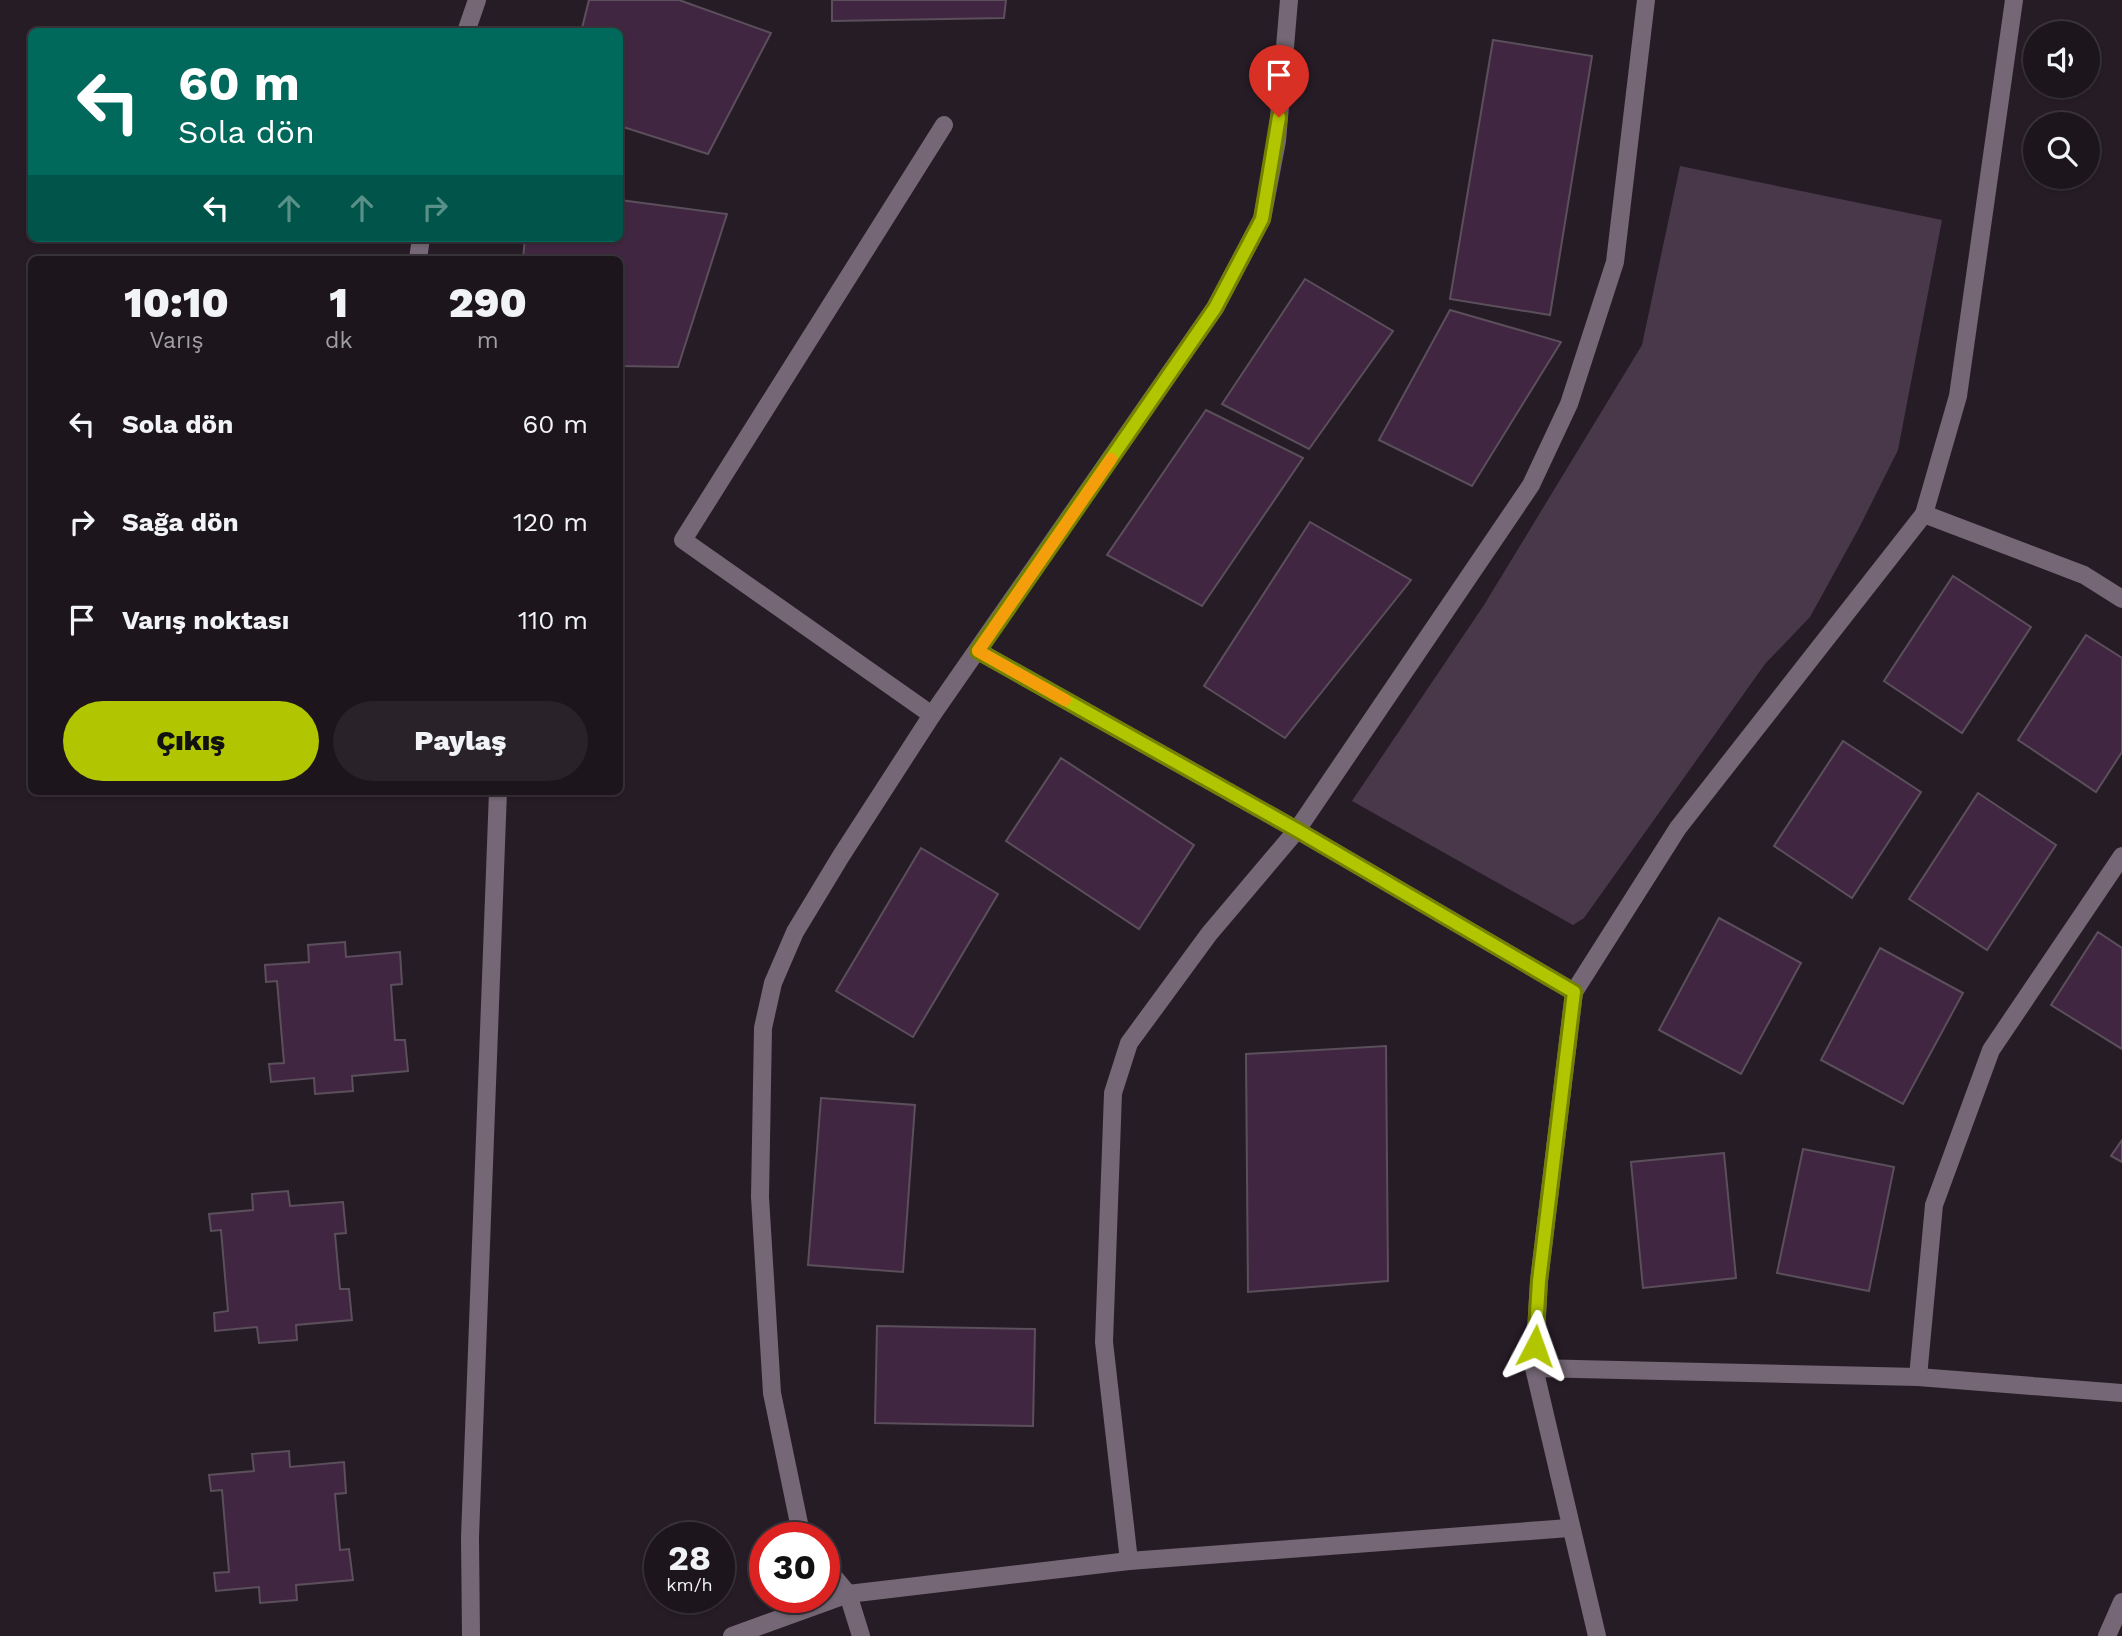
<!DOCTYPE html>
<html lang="tr">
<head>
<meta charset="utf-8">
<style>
  :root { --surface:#1c151c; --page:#292229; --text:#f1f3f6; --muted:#a09fa3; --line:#3a343b; --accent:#b1c500 }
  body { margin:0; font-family:"Work Sans",sans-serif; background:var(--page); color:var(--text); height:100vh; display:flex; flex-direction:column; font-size:26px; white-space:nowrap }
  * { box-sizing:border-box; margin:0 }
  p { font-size:23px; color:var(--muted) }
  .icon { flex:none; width:38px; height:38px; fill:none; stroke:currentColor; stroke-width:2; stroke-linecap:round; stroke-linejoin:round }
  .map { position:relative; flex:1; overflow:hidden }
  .panel { position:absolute; left:28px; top:256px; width:595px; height:539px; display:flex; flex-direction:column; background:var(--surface); border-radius:10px; box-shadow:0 2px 5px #0004,0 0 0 2px var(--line) }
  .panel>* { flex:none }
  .banner { position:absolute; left:28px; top:28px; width:595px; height:214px; border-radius:10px; box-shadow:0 2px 5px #0004,0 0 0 2px var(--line); background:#00695c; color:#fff; overflow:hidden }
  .fabs { position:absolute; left:2023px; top:21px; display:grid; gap:14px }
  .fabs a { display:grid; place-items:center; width:77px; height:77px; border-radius:50%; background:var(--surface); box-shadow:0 2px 5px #0004,0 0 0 2px var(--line); font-size:35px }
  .speed { position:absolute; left:644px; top:1522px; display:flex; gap:14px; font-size:35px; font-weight:700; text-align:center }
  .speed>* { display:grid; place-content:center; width:91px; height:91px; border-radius:50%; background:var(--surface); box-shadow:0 2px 5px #0004,0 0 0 2px var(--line); line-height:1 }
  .speed small { font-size:18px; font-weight:400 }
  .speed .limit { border:10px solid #d22; background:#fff; color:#111 }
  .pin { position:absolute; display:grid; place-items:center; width:60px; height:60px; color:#fff; margin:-72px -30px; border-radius:50% 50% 50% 0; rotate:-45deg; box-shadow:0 0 7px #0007 }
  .pin .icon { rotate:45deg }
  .me { position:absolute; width:77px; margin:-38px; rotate:4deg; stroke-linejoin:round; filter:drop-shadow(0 0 5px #0008) }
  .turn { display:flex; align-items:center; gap:24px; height:147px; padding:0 35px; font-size:32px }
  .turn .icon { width:91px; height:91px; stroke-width:2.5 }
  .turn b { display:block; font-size:49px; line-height:60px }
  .lanes { display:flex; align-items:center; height:66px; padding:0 35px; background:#0003; justify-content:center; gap:35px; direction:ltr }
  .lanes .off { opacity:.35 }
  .eta { display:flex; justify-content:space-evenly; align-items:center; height:119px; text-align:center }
  .eta b { font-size:42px; font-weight:800; line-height:49px }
  .primary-button { display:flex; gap:14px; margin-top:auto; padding:14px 35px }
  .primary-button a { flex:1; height:80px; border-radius:42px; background:var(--accent); color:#111; font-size:28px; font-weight:800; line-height:80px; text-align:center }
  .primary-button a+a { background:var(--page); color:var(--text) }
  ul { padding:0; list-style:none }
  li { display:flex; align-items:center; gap:21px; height:98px; padding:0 35px }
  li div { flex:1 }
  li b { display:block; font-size:26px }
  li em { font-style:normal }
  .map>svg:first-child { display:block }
</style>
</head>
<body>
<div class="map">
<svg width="2122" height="1636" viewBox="0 0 2122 1636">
  <rect width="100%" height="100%" fill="#261c26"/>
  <polygon fill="#493849" points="1680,166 1942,220 1898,450 1859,528 1810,617 1765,664 1584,918 1573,925 1352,801 1484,605 1642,345"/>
  <g fill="#412641" stroke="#5b4f5b" stroke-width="2">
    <polygon points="589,0 679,0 771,33 708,154 620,126 620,32 581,32"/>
    <polygon points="832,0 1006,0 1004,18 832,21"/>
    <polygon points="1493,40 1592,56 1550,315 1450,299"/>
    <polygon points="620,200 727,214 678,367 620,366 620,259 523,259 525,238 620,238"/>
    <polygon points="1305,279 1393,331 1309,449 1222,404"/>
    <polygon points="1450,310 1561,342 1472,486 1379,440"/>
    <polygon points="1206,410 1303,458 1202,606 1107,555"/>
    <polygon points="1310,522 1411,580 1285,738 1204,686"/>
    <polygon points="1953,576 2031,627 1962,733 1884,681"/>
    <polygon points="2086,635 2122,658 2122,752 2096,792 2018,740"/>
    <polygon points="1843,741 1921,792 1852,898 1774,846"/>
    <polygon points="1061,758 1194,845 1139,929 1006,841"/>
    <polygon points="1978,793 2056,845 1987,950 1909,899"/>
    <polygon points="921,848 998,894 913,1037 836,991"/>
    <polygon points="1719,918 1801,963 1741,1074 1659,1030"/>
    <polygon points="2098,932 2122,948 2122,1049 2051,1005"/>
    <polygon points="345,942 346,957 400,952 402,984 391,985 395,1040 405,1040 408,1071 352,1076 353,1091 315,1094 314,1078 271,1082 269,1064 284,1063 277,981 266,982 265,965 309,962 308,945"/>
    <polygon points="1880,948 1963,993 1903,1104 1821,1060"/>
    <polygon points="1386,1046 1388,1281 1248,1292 1246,1054"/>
    <polygon points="821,1098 915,1105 903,1272 808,1265"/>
    <polygon points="2122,1140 2122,1162 2111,1156"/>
    <polygon points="1803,1149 1894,1167 1869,1291 1777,1273"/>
    <polygon points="1724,1153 1736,1278 1643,1288 1631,1162"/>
    <polygon points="288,1191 290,1206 343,1202 346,1233 335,1234 340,1289 349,1289 352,1320 296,1325 297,1340 259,1343 257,1327 215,1331 214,1313 228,1311 221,1230 211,1231 209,1214 253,1210 252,1194"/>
    <polygon points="877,1326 1035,1329 1033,1426 875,1423"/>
    <polygon points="289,1451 290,1467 344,1462 346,1493 335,1494 340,1550 349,1549 353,1580 296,1585 297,1600 260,1603 259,1587 216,1591 214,1573 229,1572 222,1490 211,1491 209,1475 254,1471 252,1454"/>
  </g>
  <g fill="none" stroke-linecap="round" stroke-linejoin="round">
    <g stroke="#756775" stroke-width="18">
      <polyline points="466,32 477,0"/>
      <polyline points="418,259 421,238"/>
      <polyline points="1924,514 2084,575 2122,599"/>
      <polyline points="978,651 1297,830 1574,992"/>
      <polyline points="932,715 683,540 944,125"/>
      <polyline points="1534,1368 1918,1377 2122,1393"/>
      <polyline points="1918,1377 1934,1205 1991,1050 2122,856"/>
      <polyline points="802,1538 772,1393 760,1197 763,1028 773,983 795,932 841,856 932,715 1215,308 1262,219 1277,141 1289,0"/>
      <polyline points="1129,1561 1104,1342 1113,1093 1129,1043 1209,934 1297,830 1531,485 1569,404 1615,262 1646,0"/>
      <polyline points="824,1565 848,1594 861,1636"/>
      <polyline points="471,1636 470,1537 498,791"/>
      <polyline points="732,1636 848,1594 1129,1561 1569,1528"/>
      <polyline points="1597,1636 1534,1368 1539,1281 1574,992 1678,828 1924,514 1958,396 2014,0"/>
      <polyline points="2107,1636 2122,1602"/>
    </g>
  </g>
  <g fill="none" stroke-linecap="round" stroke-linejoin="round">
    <defs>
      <polyline id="route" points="1279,117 1262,219 1215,308 978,651 1297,830 1574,992 1539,1281 1535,1346"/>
    </defs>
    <use href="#route" stroke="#738000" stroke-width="18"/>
    <use href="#route" stroke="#b1c500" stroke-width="12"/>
    <polyline stroke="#f59e0b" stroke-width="12" points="1065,700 978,651 1111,459"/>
  </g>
</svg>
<div class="fabs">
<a><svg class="icon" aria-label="sound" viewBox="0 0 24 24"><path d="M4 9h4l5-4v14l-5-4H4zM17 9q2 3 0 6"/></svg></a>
<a><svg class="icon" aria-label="search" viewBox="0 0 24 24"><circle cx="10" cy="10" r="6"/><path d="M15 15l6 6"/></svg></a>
</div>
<div class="speed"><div>28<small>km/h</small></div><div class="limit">30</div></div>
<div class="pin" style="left:1279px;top:117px;background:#d93025"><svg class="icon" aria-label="arrive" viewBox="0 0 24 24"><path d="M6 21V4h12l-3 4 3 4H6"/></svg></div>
<svg class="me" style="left:1535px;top:1346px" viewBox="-20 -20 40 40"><path d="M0-17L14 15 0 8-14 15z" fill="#b1c500" stroke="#fff" stroke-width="4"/></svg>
<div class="banner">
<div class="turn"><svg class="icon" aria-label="left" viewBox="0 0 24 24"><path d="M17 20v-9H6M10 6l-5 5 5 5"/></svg><div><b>60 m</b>Sola dön</div></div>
<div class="lanes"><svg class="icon" aria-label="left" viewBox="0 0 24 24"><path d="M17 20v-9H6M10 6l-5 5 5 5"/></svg><svg class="icon off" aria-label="ahead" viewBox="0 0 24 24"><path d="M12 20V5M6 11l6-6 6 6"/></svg><svg class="icon off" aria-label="ahead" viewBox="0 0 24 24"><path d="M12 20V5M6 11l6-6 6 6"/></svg><svg class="icon off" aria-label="right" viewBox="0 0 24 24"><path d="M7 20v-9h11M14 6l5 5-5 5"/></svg></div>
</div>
<section class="panel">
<div class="eta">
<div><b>10:10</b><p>Varış</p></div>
<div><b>1</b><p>dk</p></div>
<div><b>290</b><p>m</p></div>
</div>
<ul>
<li><svg class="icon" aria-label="left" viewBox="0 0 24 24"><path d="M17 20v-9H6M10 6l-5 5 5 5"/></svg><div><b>Sola dön</b></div><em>60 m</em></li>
<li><svg class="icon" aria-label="right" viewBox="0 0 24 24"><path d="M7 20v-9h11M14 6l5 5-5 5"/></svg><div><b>Sağa dön</b></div><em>120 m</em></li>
<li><svg class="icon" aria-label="arrive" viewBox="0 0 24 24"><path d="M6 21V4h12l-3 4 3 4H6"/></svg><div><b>Varış noktası</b></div><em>110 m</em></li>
</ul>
<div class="primary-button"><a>Çıkış</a><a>Paylaş</a></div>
</section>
</div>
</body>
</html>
